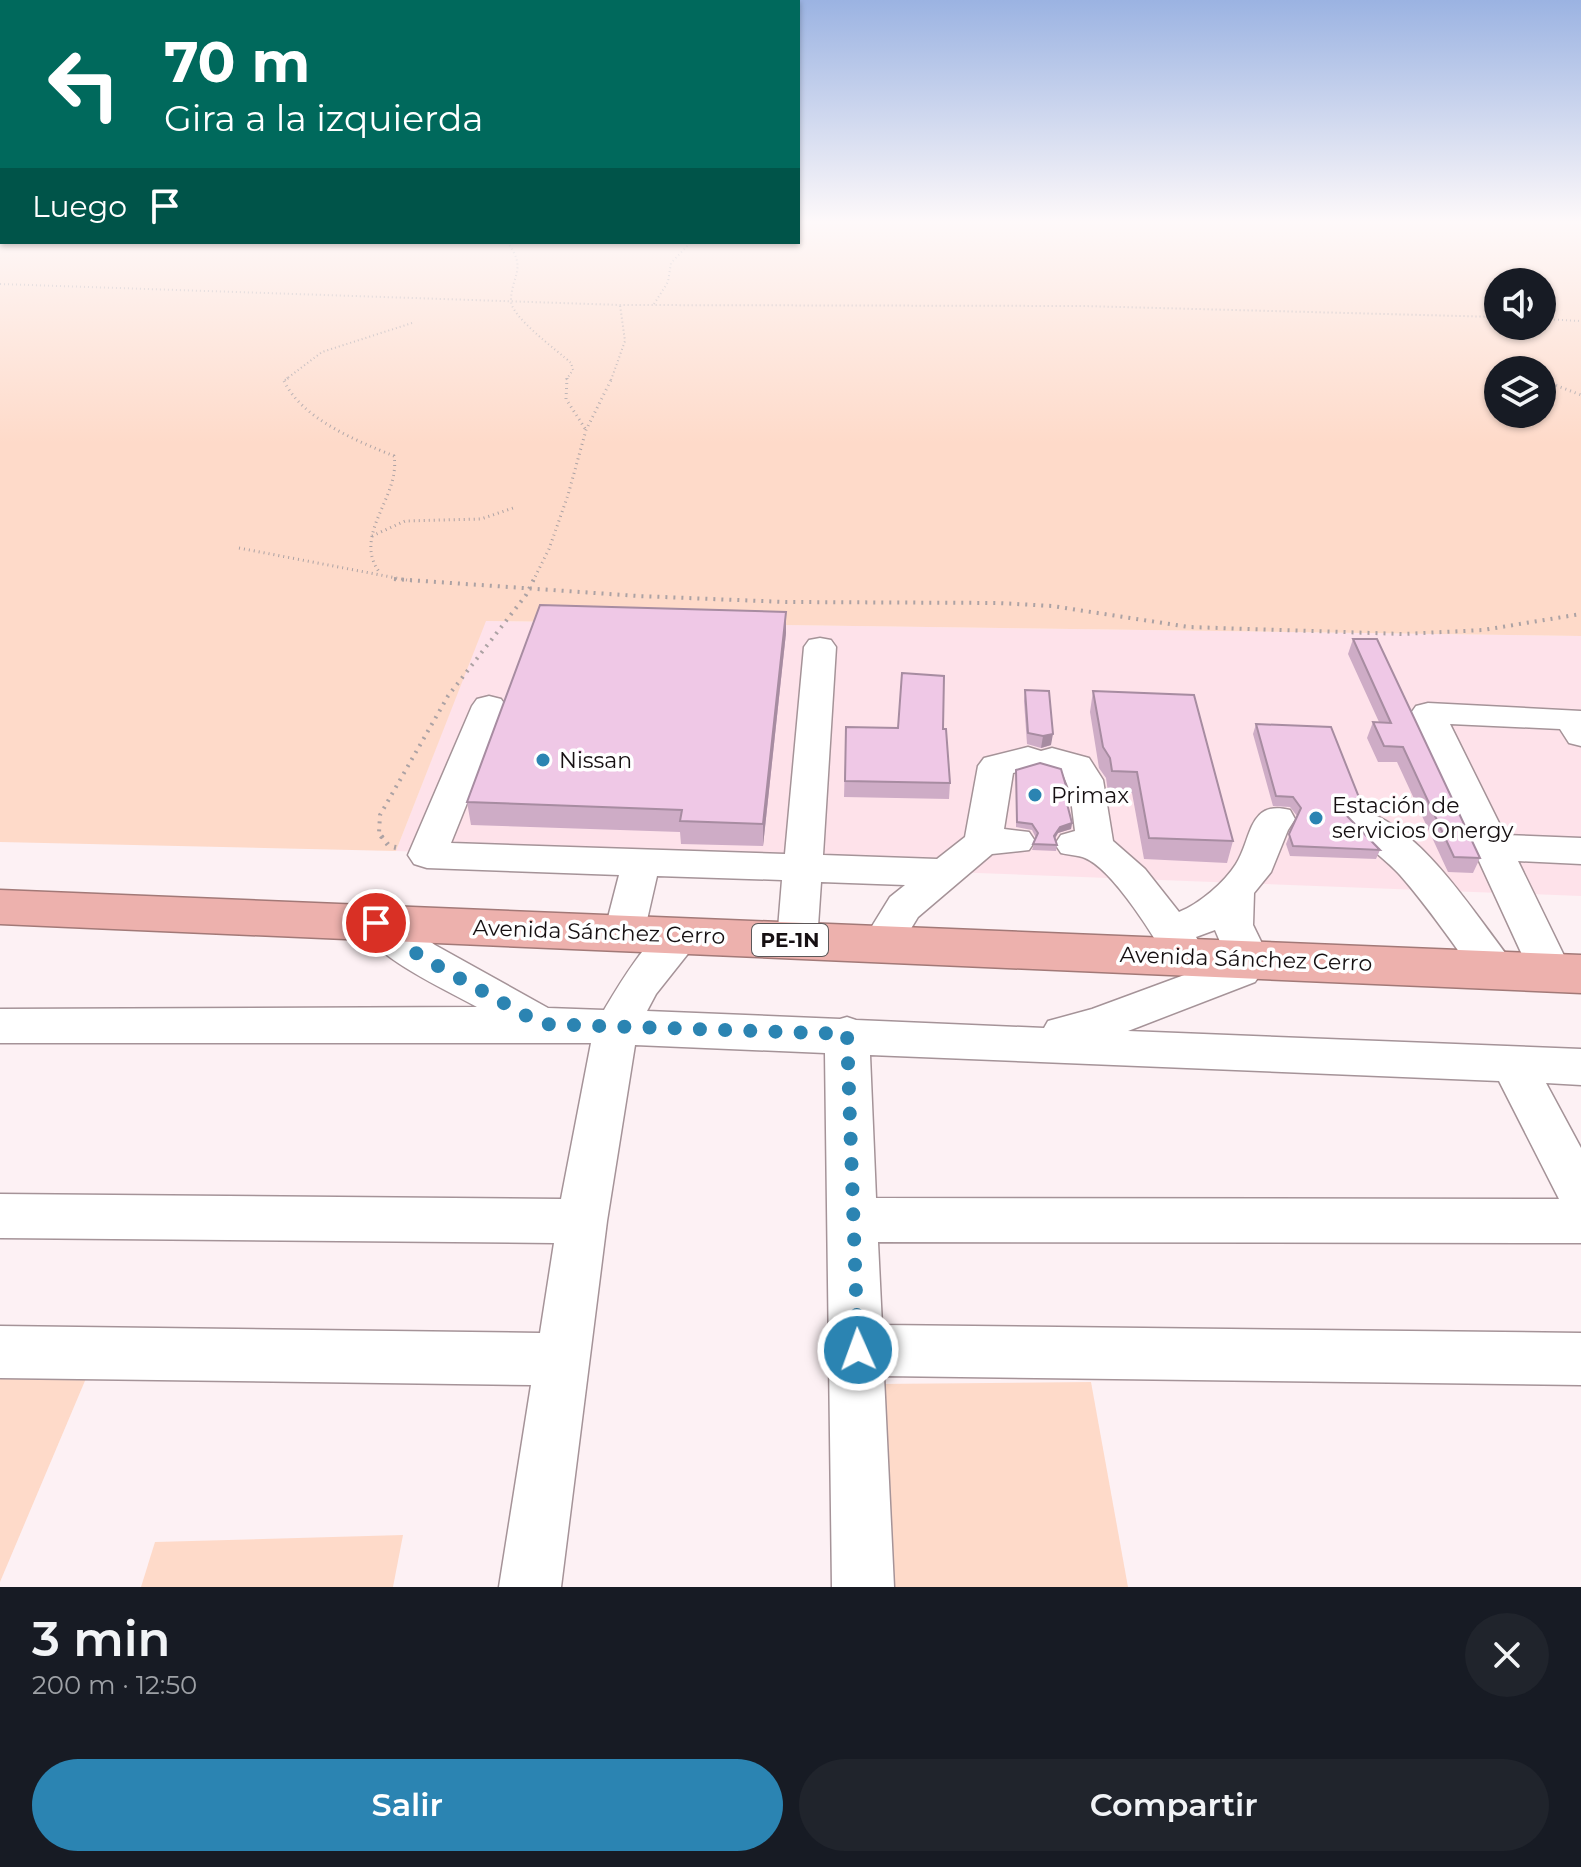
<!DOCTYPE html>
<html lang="es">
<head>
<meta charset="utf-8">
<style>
  :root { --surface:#171b24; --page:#20242c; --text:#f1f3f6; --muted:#9ea1a6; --accent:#2b84b2 }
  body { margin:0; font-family:Montserrat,sans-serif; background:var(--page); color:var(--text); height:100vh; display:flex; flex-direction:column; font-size:30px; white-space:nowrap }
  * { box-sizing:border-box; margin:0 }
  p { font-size:26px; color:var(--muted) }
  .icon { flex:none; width:44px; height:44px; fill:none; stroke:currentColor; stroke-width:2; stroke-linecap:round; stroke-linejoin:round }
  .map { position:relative; height:1587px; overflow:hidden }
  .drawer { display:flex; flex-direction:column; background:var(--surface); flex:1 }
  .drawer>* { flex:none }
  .banner { position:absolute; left:0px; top:0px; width:800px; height:244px; box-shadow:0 2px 6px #0004; background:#00695c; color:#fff; overflow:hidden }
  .fabs { position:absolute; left:1484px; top:268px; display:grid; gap:16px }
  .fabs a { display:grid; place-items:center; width:72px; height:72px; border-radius:50%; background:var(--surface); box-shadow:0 2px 6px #0004; font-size:40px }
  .pin { position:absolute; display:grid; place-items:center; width:68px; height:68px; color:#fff; margin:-34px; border:4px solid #fff; border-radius:50%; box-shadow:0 2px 8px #0007 }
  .me { position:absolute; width:88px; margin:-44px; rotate:358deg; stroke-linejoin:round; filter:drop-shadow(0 0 6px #0008) }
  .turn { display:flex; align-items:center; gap:28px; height:168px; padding:0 32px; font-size:36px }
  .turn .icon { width:104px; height:104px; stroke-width:2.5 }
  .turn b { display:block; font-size:56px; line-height:68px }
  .then { display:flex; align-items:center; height:76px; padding:0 32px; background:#0003; gap:16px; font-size:30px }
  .round { display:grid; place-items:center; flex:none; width:84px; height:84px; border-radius:42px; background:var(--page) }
  .headline { display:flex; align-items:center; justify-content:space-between; height:136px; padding:0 32px }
  h1 { font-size:48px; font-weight:600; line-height:60px }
  .button { display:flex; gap:16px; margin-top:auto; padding:16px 32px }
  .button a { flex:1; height:92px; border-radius:48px; background:var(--accent); color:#fff; font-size:32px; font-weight:600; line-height:92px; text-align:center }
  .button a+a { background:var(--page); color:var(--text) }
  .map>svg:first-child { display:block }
</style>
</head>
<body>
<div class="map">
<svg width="1581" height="1587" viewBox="0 0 1581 1587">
  <rect width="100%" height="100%" fill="#fdf1f4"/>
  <polygon fill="#fee2ea" points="485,621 1581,636 1581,896 396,851"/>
  <g fill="#fedac9" fill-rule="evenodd">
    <path d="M0,222L2,242H798V222H1581V636L486,621L396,851L0,842ZM1498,282H1542V326H1498ZM1498,370H1542V414H1498Z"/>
    <polygon points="0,1375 87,1376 0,1582"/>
    <polygon points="1091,1382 1128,1587 888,1587 877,1384"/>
    <polygon points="403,1535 393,1587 141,1587 155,1542"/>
  </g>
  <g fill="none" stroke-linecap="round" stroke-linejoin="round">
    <defs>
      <g id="minor">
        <path d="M820,638L831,640L836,647L823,855L937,859L965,837L978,766L984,758L1028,747L1041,751L1052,748L1089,758L1103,780L1113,841L1145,869L1179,912C1199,904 1224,883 1236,864C1252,839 1248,799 1290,810L1295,819L1288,830L1271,872L1254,893L1253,925L1270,960L1255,982L1128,1031L1581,1049V1085L1546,1083L1581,1148V1243L878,1242L882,1325L1581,1333V1385L884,1376L894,1587H832L825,1053L635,1045L607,1221L561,1587H499L531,1385L0,1378V1326L540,1333L554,1243L0,1238V1194L561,1199L591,1043H0V1009L477,1007C441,987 377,959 356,923L362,913L376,909L390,913L435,945L548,1008L604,1010C617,988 649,934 672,924C681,921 687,923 696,926L702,936L656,994L647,1011L840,1019L847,1017L856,1020L1044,1028L1048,1021L1092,1009L1225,960L1227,958L1215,930L1196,937L1208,957L1202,968L1187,972L1172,968C1157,941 1114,870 1085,858C1078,855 1069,855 1061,853L1055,844L1061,835L1075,831L1070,791L1062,772L1039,766L1013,773L1004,829L1029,832L1035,841L1029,850L992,854L918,917L895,955L881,959L867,955L861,944L890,897L905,885L821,882L817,941L811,951L797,956L783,951L777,941L782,880L657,876L644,933L638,943L624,948L610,943L604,933L619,875L427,868L414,864L408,855L472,706L477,699L489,696L501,699L506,706L451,843L785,854L804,647L809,640ZM870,1055L1499,1081L1559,1199L876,1198Z"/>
        <polygon points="1428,703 1581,711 1581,746 1569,743 1560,729 1450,724 1505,835 1581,838 1581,864 1518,861 1572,972 1566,983 1551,988 1536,983 1530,972 1411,713 1416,706"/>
        <path d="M1363,811C1421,827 1474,913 1510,959L1516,970L1510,981L1495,985L1480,981C1454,945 1429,908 1400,875C1385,858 1354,837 1345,823L1350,814Z"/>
      </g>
      <polygon id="highway" points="0,890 1581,955 1581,993 0,924"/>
    </defs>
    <use href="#minor" stroke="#a59398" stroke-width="3"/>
    <use href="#highway" stroke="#a27977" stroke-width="3"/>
    <g stroke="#aca2a4" stroke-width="2" stroke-dasharray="1 3" stroke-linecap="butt">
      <path d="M507,242C528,269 511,276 511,301C511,317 558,351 571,363L573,370L566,380"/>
      <polyline points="0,284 620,305 1083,306 1498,317"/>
      <polyline points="654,304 668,282 671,263 691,242"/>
      <polyline points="1542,319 1581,321"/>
      <polyline points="285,380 322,352 412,323"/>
      <polyline points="611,380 625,341 620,305"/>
    </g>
    <g stroke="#aca2a4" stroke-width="3" stroke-dasharray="1 4" stroke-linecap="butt">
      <path d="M288,378L284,381C302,419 357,441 394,456C401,497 351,535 380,573"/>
      <polyline points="567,378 566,399 586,430"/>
      <polyline points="1542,380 1581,395"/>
      <polyline points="372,536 405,521 481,519 516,507"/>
      <polyline points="239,548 412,581"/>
      <polyline points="533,581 549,549 568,495 586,430 612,378"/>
    </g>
    <g stroke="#aca2a4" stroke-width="4" stroke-dasharray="2 6" stroke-linecap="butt">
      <polyline points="394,579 638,596 786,602 999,603 1052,606 1189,627 1403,634 1483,630 1581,614"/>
      <polyline points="383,838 379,833 380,815 448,696 526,595 534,579"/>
    </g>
    <polyline stroke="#aca2a4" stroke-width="5" stroke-dasharray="2 7" stroke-linecap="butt" points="381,836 389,846 398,848"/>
    <use href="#minor" fill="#fff" fill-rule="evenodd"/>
    <use href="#highway" fill="#edb1ad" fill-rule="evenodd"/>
  </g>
  <g fill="#ceacc6">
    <polygon points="786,612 786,633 763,846 681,844 680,832 471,825 467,802"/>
    <polygon points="1353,639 1480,858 1473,873 1448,872 1397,762 1378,762 1367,738 1373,722 1379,722 1348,654"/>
    <polygon points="1025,690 1051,745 1041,748 1027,744 1024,701"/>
    <polygon points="1093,691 1233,841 1227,863 1144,859 1132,793 1108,792 1106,778 1099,768 1090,712"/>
    <polygon points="1256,724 1357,809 1347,813 1346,815 1380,850 1376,859 1290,856 1286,844 1297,816 1290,807 1273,806 1253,734"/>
    <polygon points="846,727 943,729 950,783 949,799 844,797"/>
    <polygon points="1016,770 1069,796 1068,802 1067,802 1072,823 1071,829 1058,833 1055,839 1057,845 1056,851 1032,850 1036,838 1032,830 1016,827"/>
  </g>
  <g fill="#a78ca1">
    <polygon points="786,612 786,633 763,846 763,824"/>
    <polygon points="1053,734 1051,745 1041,748 1043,736"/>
    <polygon points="1360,800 1357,809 1347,813 1351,803"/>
    <polygon points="1072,823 1071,829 1058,833 1052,842 1054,836 1060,827"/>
  </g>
  <g fill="#efc8e6" stroke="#a78ca1" stroke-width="2">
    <polygon points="540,605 786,612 763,824 680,821 682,810 467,802"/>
    <polygon points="1353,639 1377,639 1480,858 1454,857 1403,747 1384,746 1373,722 1391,723"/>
    <polygon points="902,673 944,676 943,729 946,729 950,783 845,781 846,727 898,728"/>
    <polygon points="1025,690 1049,691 1053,734 1043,736 1028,733"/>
    <polygon points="1093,691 1194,695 1233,841 1149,838 1137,772 1112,771 1110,758 1103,747"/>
    <polygon points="1256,724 1331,727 1360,800 1351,803 1346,815 1380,850 1293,846 1289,834 1301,808 1293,797 1276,796"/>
    <polygon points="1040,763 1061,769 1069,796 1065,796 1072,823 1060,827 1054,836 1057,845 1033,844 1038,833 1032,824 1017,822 1016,770"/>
  </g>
  <linearGradient id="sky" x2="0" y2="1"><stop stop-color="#9bb3e2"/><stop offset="0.5" stop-color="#fef9fa"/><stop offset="1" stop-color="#fef9fa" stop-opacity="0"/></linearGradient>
  <rect width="1581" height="444" fill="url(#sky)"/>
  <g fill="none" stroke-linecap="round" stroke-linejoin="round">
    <polyline stroke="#2b84b2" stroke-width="14" stroke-dasharray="0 25.2" points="376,923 420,956 541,1024 847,1034 858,1350"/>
  </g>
  <g fill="#2b84b2" stroke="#fff" stroke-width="3">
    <circle cx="543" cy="760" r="8"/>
    <circle cx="1035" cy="795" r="8"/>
    <circle cx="1316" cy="818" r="8"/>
  </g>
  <g text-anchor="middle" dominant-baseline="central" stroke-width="7" stroke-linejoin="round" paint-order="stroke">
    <rect fill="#fff" stroke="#5c5859" stroke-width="2" x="752" y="924" width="76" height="32" rx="6"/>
    <g font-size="20" font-weight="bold" fill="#161012">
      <text x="790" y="940">PE-1N</text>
    </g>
    <g font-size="22" fill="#161012" stroke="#fff" text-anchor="start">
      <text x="559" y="760">Nissan</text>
      <text x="1051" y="795">Primax</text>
      <text x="1332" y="805">Estación de<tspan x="1332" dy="25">servicios Onergy</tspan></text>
    </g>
    <g font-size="22" fill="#161012" stroke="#fff">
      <text transform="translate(599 932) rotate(2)">Avenida Sánchez Cerro</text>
      <text transform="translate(1246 959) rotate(2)">Avenida Sánchez Cerro</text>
    </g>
  </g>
</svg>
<div class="fabs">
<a><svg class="icon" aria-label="sound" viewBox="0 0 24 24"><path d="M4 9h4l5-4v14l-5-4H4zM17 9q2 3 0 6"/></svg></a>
<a><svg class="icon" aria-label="layers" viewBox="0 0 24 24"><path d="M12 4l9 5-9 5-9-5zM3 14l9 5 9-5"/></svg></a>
</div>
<div class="pin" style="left:376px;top:923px;background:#d93025"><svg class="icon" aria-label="arrive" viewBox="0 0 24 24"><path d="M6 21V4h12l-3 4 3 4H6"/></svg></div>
<svg class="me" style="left:858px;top:1350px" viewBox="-20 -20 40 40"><circle r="17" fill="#2b84b2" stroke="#fff" stroke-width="3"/><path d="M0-11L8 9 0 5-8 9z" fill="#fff"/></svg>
<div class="banner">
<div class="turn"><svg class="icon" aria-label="left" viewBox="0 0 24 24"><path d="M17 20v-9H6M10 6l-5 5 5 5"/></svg><div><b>70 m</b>Gira a la izquierda</div></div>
<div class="then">Luego<svg class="icon" aria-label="arrive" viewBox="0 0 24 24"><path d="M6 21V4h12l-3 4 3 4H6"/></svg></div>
</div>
</div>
<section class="drawer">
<div class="headline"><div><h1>3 min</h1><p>200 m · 12:50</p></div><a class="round"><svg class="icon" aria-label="close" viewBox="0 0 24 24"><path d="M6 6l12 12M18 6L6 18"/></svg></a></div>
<div class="button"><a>Salir</a><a>Compartir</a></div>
</section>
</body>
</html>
